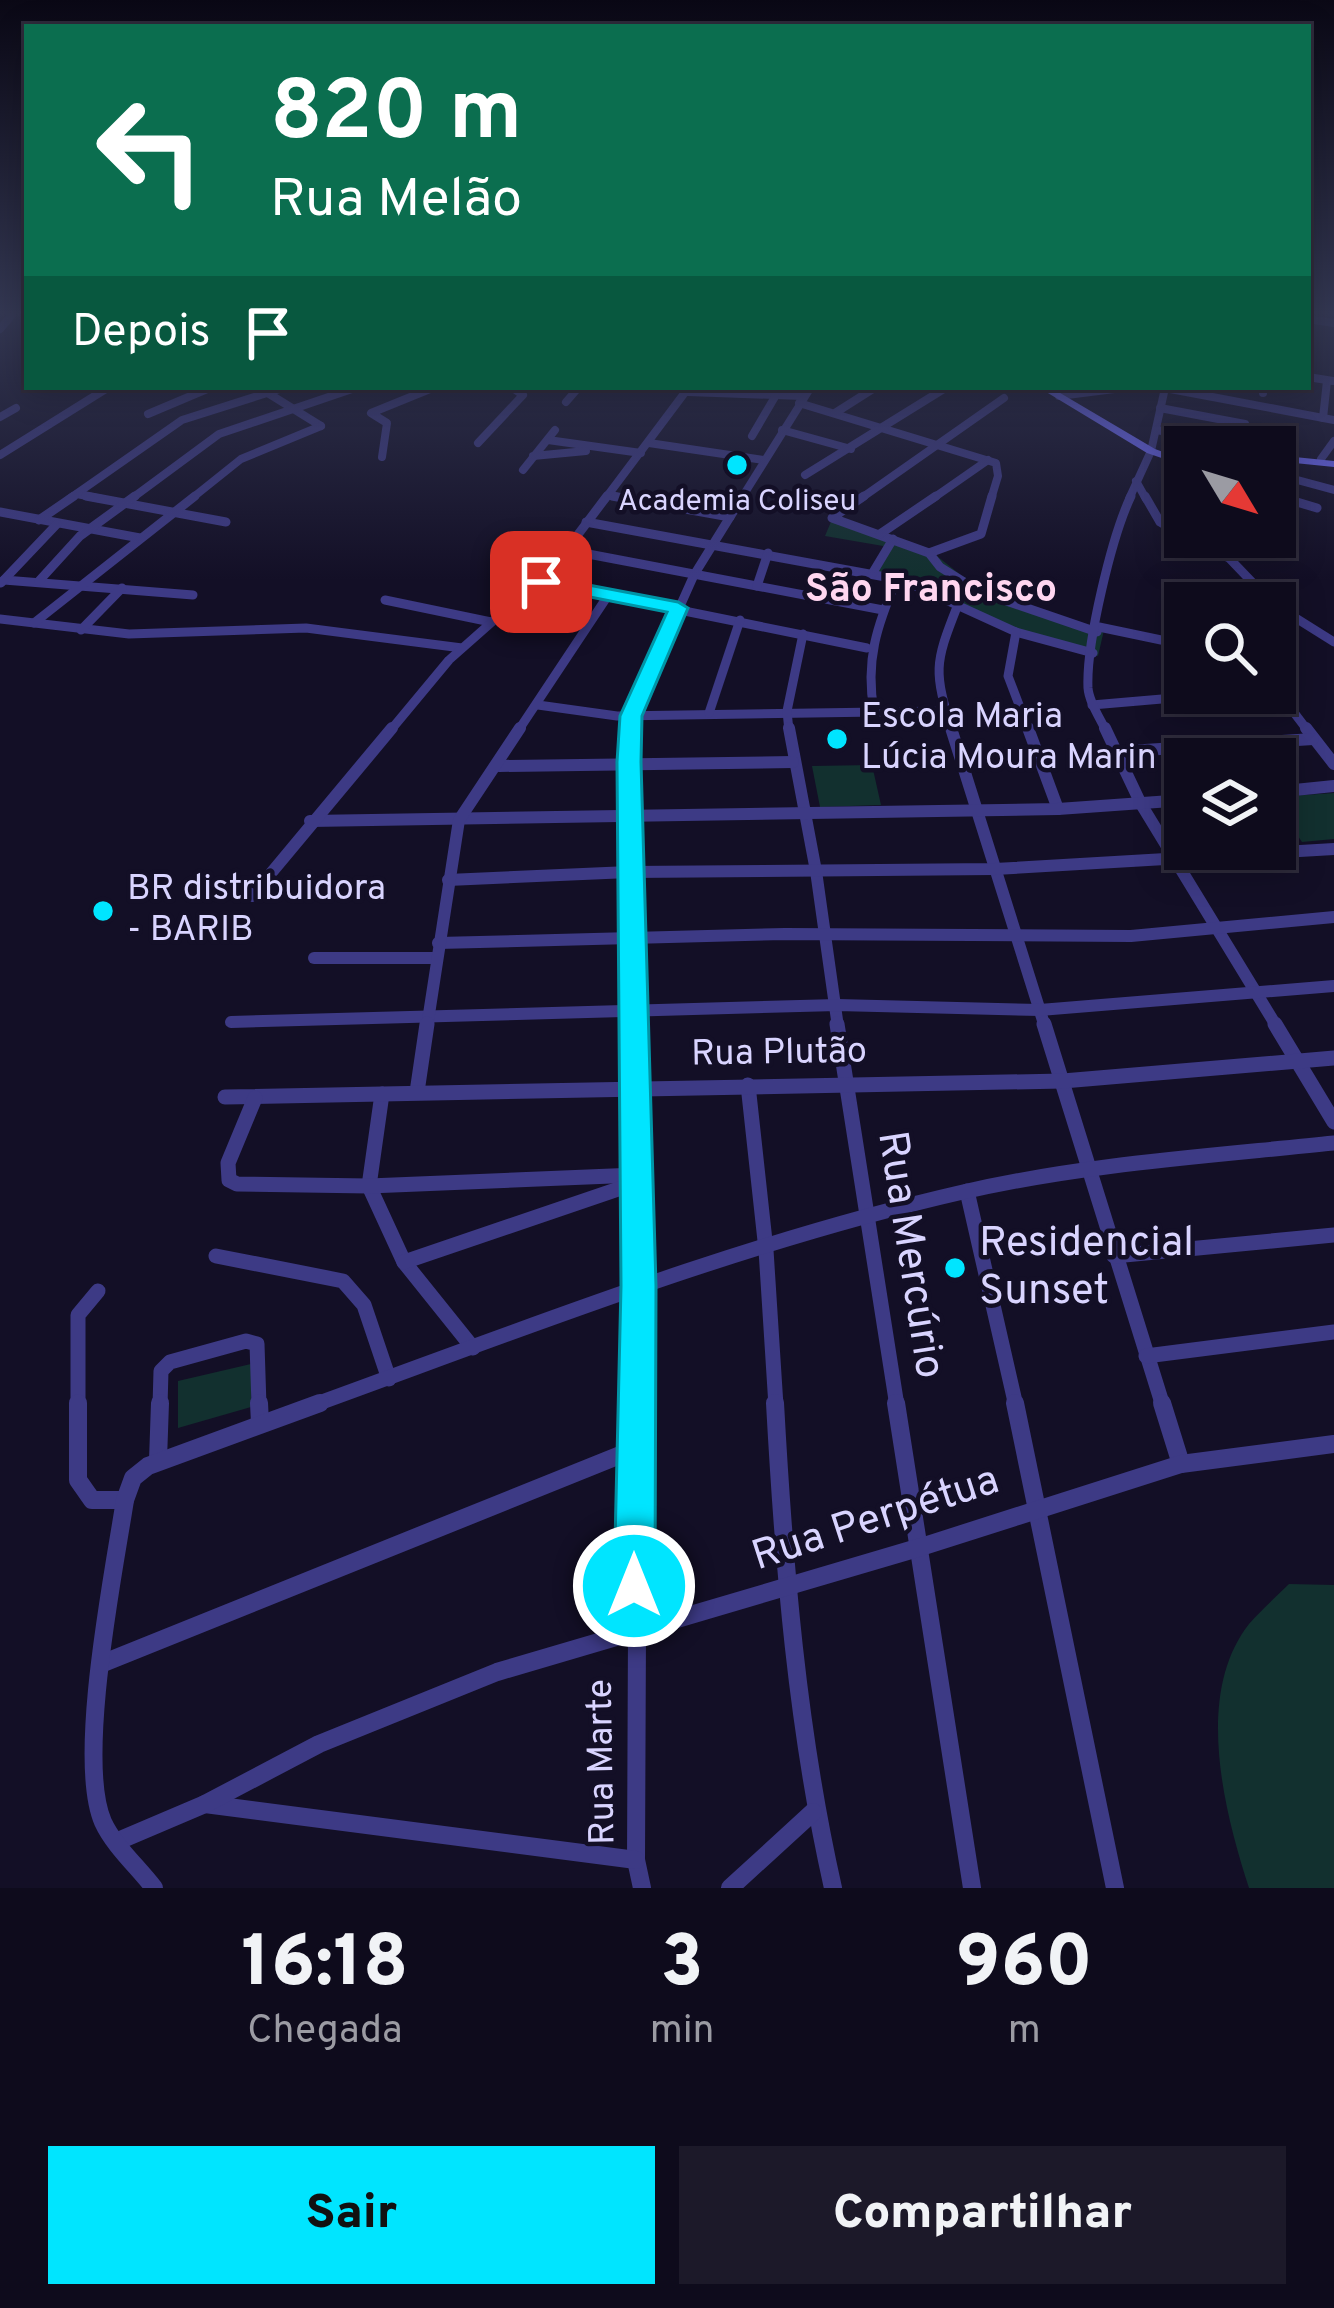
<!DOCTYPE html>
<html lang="pt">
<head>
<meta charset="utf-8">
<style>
  :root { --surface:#0e0b1c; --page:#1c1929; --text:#f1f3f6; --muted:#9b9ba3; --line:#2e2b3b; --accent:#00e5ff }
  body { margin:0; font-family:Overpass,sans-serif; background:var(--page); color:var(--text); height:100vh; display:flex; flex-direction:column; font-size:45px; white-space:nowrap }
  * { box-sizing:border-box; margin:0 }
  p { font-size:39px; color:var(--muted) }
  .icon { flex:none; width:66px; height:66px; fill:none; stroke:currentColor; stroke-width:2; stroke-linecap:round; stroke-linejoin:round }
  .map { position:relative; height:1888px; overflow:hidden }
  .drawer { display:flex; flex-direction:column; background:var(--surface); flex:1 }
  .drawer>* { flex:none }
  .hud { position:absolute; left:24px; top:24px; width:1287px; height:366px; border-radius:0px; box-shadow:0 6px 30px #0003,0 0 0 3px var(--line); background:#0b6e4f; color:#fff; overflow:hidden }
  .needle { width:78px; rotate:128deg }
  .tools { position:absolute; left:1164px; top:426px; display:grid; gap:24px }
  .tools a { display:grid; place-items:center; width:132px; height:132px; border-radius:0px; background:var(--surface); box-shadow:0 6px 30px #0003,0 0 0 3px var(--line); font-size:60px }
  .pin { position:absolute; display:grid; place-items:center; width:102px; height:102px; color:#fff; margin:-51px; border-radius:24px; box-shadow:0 6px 18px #0006 }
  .me { position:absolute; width:132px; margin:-66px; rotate:0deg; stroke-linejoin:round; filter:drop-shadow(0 0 9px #0008) }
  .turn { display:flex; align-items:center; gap:42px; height:252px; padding:0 48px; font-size:54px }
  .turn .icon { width:156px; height:156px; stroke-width:2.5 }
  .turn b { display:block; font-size:84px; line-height:102px }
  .then { display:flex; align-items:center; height:114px; padding:0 48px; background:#0003; gap:24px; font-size:45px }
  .eta { display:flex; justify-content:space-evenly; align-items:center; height:204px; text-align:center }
  .eta b { font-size:72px; font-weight:800; line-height:84px }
  .cta { display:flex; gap:24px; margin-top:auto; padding:24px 48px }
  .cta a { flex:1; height:138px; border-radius:0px; background:var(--accent); color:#111; font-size:48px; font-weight:800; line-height:138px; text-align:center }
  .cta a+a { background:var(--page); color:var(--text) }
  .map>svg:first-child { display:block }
</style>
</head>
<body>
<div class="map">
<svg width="1334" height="1888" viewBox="0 0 1334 1888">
  <rect width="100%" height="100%" fill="#130f26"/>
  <g fill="#12302f">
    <polygon points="833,517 932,552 962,576 1030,607 1104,630 1098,656 1024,633 876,574 889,547 825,536"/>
    <polygon points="872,765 881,805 820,807 812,766"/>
    <polygon points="1334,793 1334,839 1302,842 1275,803 1275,797"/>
    <polygon points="251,1364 251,1407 178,1428 178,1381"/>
    <path d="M1289,1584L1334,1585V1888H1249C1224,1811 1194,1694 1249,1624C1261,1610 1276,1597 1289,1584Z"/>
  </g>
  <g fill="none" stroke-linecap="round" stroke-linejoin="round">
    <g stroke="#3d3a85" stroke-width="8">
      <polyline points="1308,319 1334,323"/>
      <polyline points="0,329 12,315"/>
      <polyline points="1308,377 1333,381"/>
      <polyline points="258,387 321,426"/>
      <polyline points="1263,387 1263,393"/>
      <polyline points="1165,388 1334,420"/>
      <polyline points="688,392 802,396"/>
      <polyline points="1059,396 1130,387"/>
      <polyline points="566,402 579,387"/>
      <polyline points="799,403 996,463 998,476 991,499"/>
      <polyline points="1160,408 1245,424"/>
      <polyline points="835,413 876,387"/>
      <polyline points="148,414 212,387"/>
      <polyline points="0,417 16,408"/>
      <polyline points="1323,418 1327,381"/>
      <polyline points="782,430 851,449"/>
      <polyline points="1157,430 1241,447"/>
      <polyline points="752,436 776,395"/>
      <polyline points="548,440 641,453"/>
      <polyline points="478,443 523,395 511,387"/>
      <polyline points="649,443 764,460"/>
      <polyline points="0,455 109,387"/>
      <polyline points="533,456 586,451"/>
      <polyline points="382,457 387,423 371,413 435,387"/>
      <polyline points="1321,459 1334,441"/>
      <polyline points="523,470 555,430"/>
      <polyline points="1275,474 1334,490"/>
      <polyline points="805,475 947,387"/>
      <polyline points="1136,481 1146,499"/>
      <polyline points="77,494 102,499"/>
      <polyline points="608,495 628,499"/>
      <polyline points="1275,495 1287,499"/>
      <polyline points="69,499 182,420 286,387"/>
      <polyline points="131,499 219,434 358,387"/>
      <polyline points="191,499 241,459 321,426"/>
      <polyline points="605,499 689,387"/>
      <polyline points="741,499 811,387"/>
      <polyline points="860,499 1004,398"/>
      <polyline points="932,499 988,460"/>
      <polyline points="1129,499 1151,451 1165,388 1159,387"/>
    </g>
    <g stroke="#3d3a85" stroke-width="9">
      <polyline points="86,496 226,522"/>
      <polyline points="612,496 730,517"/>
      <polyline points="864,496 832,518 929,553 940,567 980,592 1097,632"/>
      <polyline points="1145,496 1160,522 1185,537"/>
      <polyline points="1277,496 1317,508"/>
      <polyline points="0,512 140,538"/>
      <polyline points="39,520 74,496"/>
      <polyline points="586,522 902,580 1016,632 1093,653"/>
      <polyline points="880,534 936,496"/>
      <polyline points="1186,537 1229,558 1272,603"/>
      <polyline points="567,550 883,610"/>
      <polyline points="929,553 981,534 992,496"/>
      <polyline points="872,574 893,539"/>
      <polyline points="4,580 193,595"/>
      <polyline points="39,581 80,536 135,496"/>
      <polyline points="541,582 867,648"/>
      <polyline points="1,583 57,524"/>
      <polyline points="757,586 768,553"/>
      <polyline points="385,600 491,622"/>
      <polyline points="1275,605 1334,642"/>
      <polyline points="0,619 129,634 306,628 462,648"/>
      <polyline points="34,623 195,496"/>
      <polyline points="1099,627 1185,645"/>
      <polyline points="81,630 122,588"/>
      <polyline points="1016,632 1008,676 1029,731"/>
      <polyline points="1286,702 1308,731"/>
      <polyline points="538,705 617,716 945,711"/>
      <polyline points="1092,705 1232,693"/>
      <path d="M874,711C865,661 877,625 897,579"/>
      <polyline points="709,713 740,620"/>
      <polyline points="390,731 449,660 552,569 607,496"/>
      <polyline points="518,731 609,594"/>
      <polyline points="631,731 631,716 694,575 743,496"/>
      <polyline points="789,731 787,711 803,634"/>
      <path d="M952,731C934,671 934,665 957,607"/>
      <path d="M1106,731C1100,718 1089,702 1088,688C1086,643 1112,536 1131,496"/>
    </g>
    <g stroke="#3d3a85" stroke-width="12">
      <polyline points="631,728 629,872 636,1027"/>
      <polyline points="789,728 816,871 838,1027"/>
      <polyline points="951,728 1045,1027"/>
      <polyline points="1028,728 1058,809"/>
      <polyline points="1105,728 1141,804 1277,1027"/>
      <polyline points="1306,728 1334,764"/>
      <polyline points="1114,752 1313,739"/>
      <polyline points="499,766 793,762"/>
      <polyline points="1275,792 1334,786"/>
      <polyline points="310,821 1058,809 1185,800"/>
      <polyline points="448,880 629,872 995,869 1334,849"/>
      <polyline points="252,896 392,728"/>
      <polyline points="438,943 785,934 1131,936 1334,917"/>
      <polyline points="314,958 437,958"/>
      <polyline points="231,1022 837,1005 1040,1010 1334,986"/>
      <polyline points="427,1027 459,820 520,728"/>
    </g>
    <g stroke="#3d3a85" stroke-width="15">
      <polyline points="636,1024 638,1406"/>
      <polyline points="837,1024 897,1406"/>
      <polyline points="1044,1024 1163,1406"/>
      <polyline points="1275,1024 1334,1122"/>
      <polyline points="748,1085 766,1250 776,1406"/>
      <polyline points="417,1092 427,1024"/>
      <polyline points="382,1094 369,1186 404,1262 473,1348"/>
      <polyline points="225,1097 1063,1081 1334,1058"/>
      <polyline points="255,1098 228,1163 229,1180 237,1184 369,1186 636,1175"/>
      <polyline points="967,1191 1016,1406"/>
      <polyline points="216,1256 343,1281 364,1305 389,1379"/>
      <polyline points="1114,1256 1334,1235"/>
      <polyline points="404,1262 636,1183"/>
      <polyline points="1146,1356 1334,1332"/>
      <polyline points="78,1406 78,1315 98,1291"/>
      <polyline points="160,1406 161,1371 170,1362 246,1341 257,1344 259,1406"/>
      <path d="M311,1406C526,1328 740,1243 963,1192C1084,1164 1210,1156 1334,1143"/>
    </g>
    <g stroke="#3d3a85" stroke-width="18">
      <polyline points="78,1403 78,1480 92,1500 125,1500"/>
      <polyline points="259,1403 260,1423"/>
      <polyline points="638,1403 636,1860 642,1888"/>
      <path d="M775,1403C784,1567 797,1728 833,1888"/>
      <polyline points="896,1403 972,1888"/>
      <polyline points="1015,1403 1115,1888"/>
      <polyline points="1162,1403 1181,1464"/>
      <polyline points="158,1460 160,1403"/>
      <polyline points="101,1664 635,1449"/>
      <polyline points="205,1804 636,1860"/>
      <polyline points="118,1841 205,1804 319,1744 497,1672 921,1547 1181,1464 1334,1444"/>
      <path d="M154,1888C138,1867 114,1846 103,1822C76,1760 114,1571 125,1500L133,1478L148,1466L320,1403"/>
      <polyline points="730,1888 813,1812"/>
    </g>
    <g fill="#6f6bff" fill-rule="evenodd">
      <polygon points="1038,387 1050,387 1155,449 1185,460 1185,466 1147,453"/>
      <polygon points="1275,455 1334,461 1334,467 1275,461"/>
    </g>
  </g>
  <linearGradient id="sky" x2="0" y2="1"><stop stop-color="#0a0815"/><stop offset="0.54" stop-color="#333752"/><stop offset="1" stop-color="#333752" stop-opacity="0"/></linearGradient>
  <rect width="1334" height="580" fill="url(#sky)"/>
  <polygon fill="#00e5ff" stroke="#0095a6" stroke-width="3" points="541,576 678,602 688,608 642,716 641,762 656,1286 655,1586 649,1600 634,1606 620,1600 614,1586 621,1286 617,762 620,716 667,612 534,586 534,578"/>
  <g fill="#00e5ff" stroke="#130f26" stroke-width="4.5">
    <circle cx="737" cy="465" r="12"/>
    <circle cx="837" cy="739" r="12"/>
    <circle cx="103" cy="911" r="12"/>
    <circle cx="955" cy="1268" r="12"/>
  </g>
  <g text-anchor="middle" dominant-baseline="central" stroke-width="9" stroke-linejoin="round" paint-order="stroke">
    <g font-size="30" fill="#d9d4ff" stroke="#130f26">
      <text x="737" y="502">Academia Coliseu</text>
    </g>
    <g font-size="36" fill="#d9d4ff" stroke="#130f26" text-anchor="start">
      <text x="861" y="718">Escola Maria<tspan x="861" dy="41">Lúcia Moura Marin</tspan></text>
      <text x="127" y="890">BR distribuidora<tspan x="127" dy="41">- BARIB</tspan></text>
    </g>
    <g font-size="36" fill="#d9d4ff" stroke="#130f26">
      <text transform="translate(779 1054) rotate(-1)">Rua Plutão</text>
      <text transform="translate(603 1762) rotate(-91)">Rua Marte</text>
    </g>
    <g font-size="39" font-weight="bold" fill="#ffd6f0" stroke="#130f26">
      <text x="931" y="591">São Francisco</text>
    </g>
    <g font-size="42" fill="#d9d4ff" stroke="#130f26" text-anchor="start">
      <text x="979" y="1244">Residencial<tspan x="979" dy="48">Sunset</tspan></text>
    </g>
    <g font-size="42" fill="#d9d4ff" stroke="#130f26">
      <text transform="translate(909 1255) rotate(81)">Rua Mercúrio</text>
      <text transform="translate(876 1520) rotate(-18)">Rua Perpétua</text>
    </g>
  </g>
</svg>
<div class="tools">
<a><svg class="needle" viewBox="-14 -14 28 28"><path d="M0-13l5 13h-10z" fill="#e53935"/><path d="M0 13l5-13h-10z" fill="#9b9ba3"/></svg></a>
<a><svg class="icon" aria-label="search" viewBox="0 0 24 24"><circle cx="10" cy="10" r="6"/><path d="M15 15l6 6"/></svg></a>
<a><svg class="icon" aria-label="layers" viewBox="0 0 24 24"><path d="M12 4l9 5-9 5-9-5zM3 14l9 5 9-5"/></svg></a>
</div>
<div class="pin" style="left:541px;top:582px;background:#d93025"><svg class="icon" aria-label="arrive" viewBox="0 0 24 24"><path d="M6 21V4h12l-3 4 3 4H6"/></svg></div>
<svg class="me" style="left:634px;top:1586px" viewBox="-20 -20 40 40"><circle r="17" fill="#00e5ff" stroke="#fff" stroke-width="3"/><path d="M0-11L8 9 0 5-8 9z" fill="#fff"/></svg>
<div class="hud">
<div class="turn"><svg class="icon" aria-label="left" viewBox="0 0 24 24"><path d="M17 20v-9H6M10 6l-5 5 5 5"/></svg><div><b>820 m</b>Rua Melão</div></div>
<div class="then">Depois<svg class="icon" aria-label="arrive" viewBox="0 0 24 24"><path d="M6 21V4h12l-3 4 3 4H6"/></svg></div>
</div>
</div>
<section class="drawer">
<div class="eta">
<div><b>16:18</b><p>Chegada</p></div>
<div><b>3</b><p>min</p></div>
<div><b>960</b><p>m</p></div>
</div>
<div class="cta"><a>Sair</a><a>Compartilhar</a></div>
</section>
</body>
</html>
